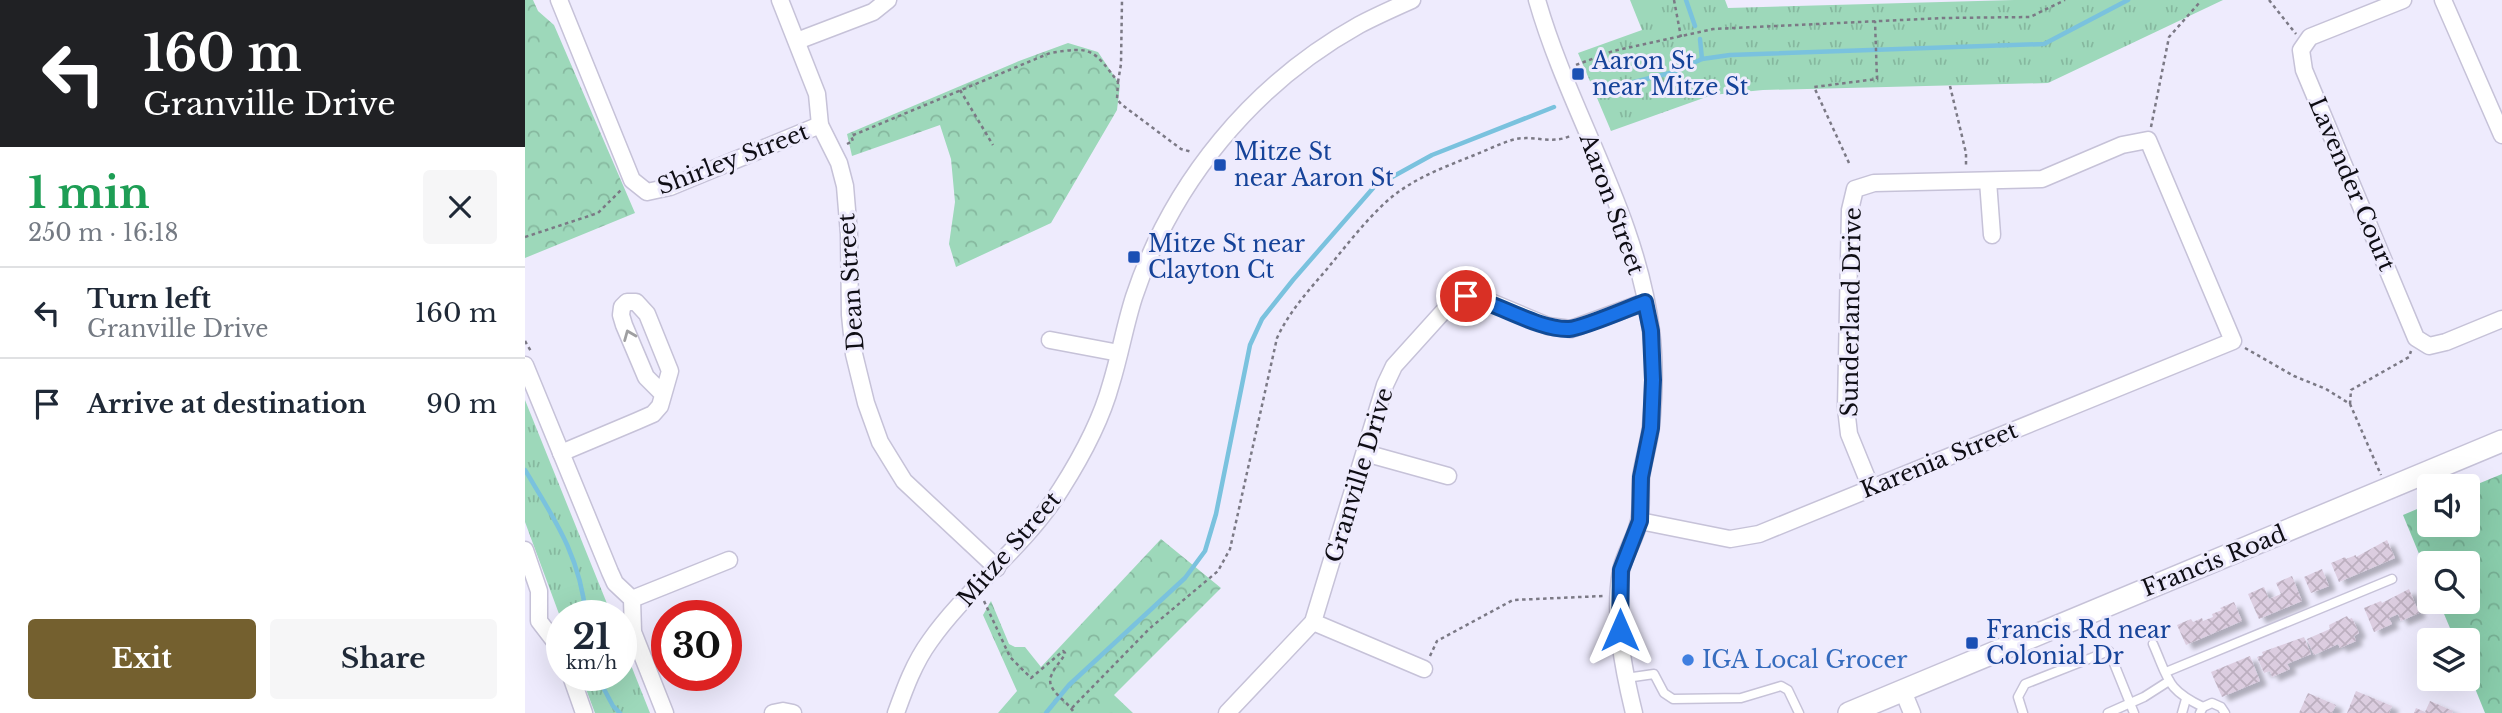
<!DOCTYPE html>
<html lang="en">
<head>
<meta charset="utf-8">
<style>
  :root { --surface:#fff; --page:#f6f6f7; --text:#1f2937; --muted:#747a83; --line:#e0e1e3; --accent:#74602f }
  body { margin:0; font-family:"Libre Baskerville",serif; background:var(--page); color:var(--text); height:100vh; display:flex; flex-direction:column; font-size:26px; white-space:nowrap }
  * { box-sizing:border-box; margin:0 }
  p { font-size:23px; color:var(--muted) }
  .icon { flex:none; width:38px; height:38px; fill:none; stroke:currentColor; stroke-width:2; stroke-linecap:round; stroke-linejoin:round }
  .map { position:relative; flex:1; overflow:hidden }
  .sheet { display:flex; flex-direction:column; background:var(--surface); width:525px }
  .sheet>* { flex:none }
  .top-card { background:#202124; color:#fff; overflow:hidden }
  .fabs { position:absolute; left:1892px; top:474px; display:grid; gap:14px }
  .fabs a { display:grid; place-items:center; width:63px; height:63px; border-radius:7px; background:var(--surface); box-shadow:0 7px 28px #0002; font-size:35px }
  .speed { position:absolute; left:21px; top:600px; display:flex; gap:14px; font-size:35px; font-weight:700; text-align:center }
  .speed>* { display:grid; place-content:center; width:91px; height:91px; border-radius:50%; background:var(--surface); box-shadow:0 7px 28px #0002; line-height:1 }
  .speed small { font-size:18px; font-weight:400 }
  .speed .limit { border:10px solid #d22; background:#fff; color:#111 }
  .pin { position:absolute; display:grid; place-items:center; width:60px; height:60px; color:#fff; margin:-30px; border:4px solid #fff; border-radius:50%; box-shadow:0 2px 7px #0007 }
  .me { position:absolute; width:77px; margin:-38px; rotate:0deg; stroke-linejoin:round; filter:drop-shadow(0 0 5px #0008) }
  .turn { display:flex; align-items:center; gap:24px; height:147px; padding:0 28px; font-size:32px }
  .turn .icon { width:91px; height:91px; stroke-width:2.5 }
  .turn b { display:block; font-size:49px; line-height:60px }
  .round { display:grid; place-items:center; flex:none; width:74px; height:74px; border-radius:7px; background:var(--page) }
  .summary { display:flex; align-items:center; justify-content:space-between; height:119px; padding:0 28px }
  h1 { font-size:42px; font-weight:800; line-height:52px; color:#1e9e55 }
  .primary-button { display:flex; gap:14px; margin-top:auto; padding:14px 28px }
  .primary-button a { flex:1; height:80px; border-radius:7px; background:var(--accent); color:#fff; font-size:28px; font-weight:800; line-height:80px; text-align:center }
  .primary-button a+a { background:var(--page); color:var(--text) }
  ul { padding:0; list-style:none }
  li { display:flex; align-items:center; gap:21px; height:91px; padding:0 28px; border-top:2px solid var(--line) }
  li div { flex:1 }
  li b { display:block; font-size:26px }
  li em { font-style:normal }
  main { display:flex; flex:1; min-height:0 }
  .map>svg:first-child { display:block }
</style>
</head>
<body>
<main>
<section class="sheet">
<div class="top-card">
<div class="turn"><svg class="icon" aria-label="left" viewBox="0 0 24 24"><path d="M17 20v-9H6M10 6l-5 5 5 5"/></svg><div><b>160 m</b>Granville Drive</div></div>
</div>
<div class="summary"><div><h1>1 min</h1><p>250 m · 16:18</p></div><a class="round"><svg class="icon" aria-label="close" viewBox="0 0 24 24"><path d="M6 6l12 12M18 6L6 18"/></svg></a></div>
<ul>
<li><svg class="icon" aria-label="left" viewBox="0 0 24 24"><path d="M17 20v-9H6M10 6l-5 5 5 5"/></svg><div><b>Turn left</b><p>Granville Drive</p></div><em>160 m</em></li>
<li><svg class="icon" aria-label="arrive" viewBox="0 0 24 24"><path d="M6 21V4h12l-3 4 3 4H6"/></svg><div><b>Arrive at destination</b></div><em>90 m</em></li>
</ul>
<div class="primary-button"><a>Exit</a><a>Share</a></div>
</section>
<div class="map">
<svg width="1977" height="713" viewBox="0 0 1977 713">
  <defs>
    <pattern id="grass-tufts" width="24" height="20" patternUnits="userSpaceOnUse" patternTransform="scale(1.75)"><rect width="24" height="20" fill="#9dd8ba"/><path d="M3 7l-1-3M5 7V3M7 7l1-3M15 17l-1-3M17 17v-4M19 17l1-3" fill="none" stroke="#86b89f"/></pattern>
    <pattern id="forest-crowns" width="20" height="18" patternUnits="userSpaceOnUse" patternTransform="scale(1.75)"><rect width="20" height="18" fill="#89ccab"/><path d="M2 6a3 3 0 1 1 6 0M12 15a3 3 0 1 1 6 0" fill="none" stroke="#75ae92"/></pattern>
    <pattern id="park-crowns" width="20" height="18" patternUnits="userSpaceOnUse" patternTransform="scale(1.75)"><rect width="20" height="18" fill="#9dd8ba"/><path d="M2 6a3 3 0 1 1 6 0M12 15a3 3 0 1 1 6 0" fill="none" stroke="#86b89f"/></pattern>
    <pattern id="building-cross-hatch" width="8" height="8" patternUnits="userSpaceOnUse" patternTransform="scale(1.75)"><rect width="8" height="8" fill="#dccde0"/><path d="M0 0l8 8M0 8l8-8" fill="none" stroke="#bcafbf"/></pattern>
    <filter id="shadow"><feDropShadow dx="7" dy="4.5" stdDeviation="2" flood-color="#0004"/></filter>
  </defs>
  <rect width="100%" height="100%" fill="#eeebfd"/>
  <g fill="url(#grass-tufts)">
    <polygon points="1105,0 1200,0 1203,8 1489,0 1698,0 1523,83 1238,90 1187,95 1086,131 1053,53 1117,30"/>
    <polygon points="0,400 87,616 37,616 37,622 0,522"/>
    <polygon points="96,640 125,713 70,713 56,676 96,676"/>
  </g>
  <polygon fill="url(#forest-crowns)" points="1977,474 1977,713 1960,713 1943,671 1942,640 1930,640 1914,602 1942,602 1942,564 1904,564 1904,578 1878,515 1904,504 1904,525 1942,525 1943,488"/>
  <g fill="url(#park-crowns)">
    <polygon points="0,0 8,0 13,11 29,25 110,213 0,258"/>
    <polygon points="543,43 573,52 595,85 592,110 526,223 431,267 424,244 430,202 426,159 415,125 327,156 322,134 494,61"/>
    <polygon points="636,539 696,588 589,695 608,713 473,713 492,691 458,615 466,601 484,644 490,647 500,647 516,667"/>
  </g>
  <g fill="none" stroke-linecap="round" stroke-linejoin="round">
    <g stroke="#7ac2de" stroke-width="4.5">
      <polyline points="1161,0 1170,26"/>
      <polyline points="1175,39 1177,59"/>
      <polyline points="1069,92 1149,72 1177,59 1205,55 1519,44 1603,0"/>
      <path d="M0,470C30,520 55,556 61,616"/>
      <polyline points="72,676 88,706 95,713"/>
      <polyline points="521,713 544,685 660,578 680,551 691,514 725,345 737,319 768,280 849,187 907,155 1029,107"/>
    </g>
  </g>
  <g fill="url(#building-cross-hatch)" filter="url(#shadow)">
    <polygon points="1862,540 1870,558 1814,582 1806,563 1820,557 1821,559 1831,555 1831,557"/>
    <polygon points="1797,569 1804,586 1786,593 1779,577"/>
    <polygon points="1767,576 1777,601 1734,619 1723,594 1739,587 1744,599 1756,594 1751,583"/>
    <polygon points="1884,589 1894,613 1876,621 1873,614 1864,618 1867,624 1849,632 1839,608 1856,601 1857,603"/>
    <polygon points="1709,602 1717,621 1661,645 1652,625 1666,619 1668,622 1677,618 1678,621 1688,617 1687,614 1697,610 1695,608"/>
    <polygon points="1822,616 1824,619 1827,618 1834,633 1829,636 1831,641 1815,648 1813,644 1789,655 1782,639 1805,629 1804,625"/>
    <polygon points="1779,637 1786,654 1762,664 1765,669 1747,677 1745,671 1739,673 1732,657 1738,655 1737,652"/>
    <polygon points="1725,656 1735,681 1697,697 1686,672"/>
    <polygon points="1831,691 1867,706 1864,713 1822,713"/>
    <polygon points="1783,693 1811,705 1807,713 1774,713"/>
    <polygon points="1905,701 1928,711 1927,713 1889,713 1891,708 1900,712"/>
  </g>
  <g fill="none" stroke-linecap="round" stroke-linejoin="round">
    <defs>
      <g id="service">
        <path d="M1628,644C1644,680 1641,689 1678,707"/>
        <polyline points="1641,672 1867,579"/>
        <polyline points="1101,678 1129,674 1139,693 1148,699 1216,698 1256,686 1263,690 1274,713"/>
        <polyline points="1498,713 1493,697 1500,684 1584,651 1609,713"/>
        <polyline points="1583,713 1619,697 1644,681"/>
        <polyline points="1657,713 1661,699"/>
        <polyline points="1675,713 1678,707 1687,703 1696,707 1700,713"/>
      </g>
      <g id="minor">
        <polyline points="34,0 107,180 122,192 145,187 295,125"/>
        <polyline points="255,0 292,94 295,125 314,163 320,186 324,234 325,315 329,354 341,403 355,442 379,481 472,568"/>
        <path d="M1012,0C1044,112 1112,214 1126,331C1130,362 1129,395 1126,426C1124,444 1118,461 1116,478C1115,492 1117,507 1114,521C1111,538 1099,554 1096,571C1088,617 1098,668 1109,713"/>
        <polyline points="1878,0 1785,37 1776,50 1779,70 1891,338 1904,346 1921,342 1977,319"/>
        <polyline points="1918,0 1977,135"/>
        <polyline points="272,41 348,12 363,0"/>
        <polyline points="1463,181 1467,235"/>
        <polyline points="525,340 594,353"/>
        <polyline points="0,365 85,572 90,583 107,599 108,632 140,713"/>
        <polyline points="36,453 112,421 128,414 135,406 145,371 122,314 111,302 102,302 97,307 96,315 99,325 121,377 137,393"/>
        <polyline points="840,453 923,476"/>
        <polyline points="1115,521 1205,539 1234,534 1708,341 1623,140 1597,145 1517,179 1349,183 1330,189 1325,210 1321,408 1324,434 1346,488"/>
        <polyline points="0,550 14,591 14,621 37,651"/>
        <polyline points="107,599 204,560"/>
        <polyline points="788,622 899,669"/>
        <polyline points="46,676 59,713"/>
        <polyline points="1378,691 1387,713"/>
        <polyline points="248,713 258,711 268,713"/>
        <path d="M371,713C380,688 389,663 405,641C443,587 500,547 536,489C557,456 576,421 586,384C595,355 600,325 609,297C647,182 728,84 834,25C851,16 869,8 887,0"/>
        <polyline points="702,713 788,622 860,385 869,366 925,304 941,296 961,300 1023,326 1046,329 1120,302"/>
      </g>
      <polyline id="secondary" points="1324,713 1977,441"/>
    </defs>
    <use href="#service" stroke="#c6c2d8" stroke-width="11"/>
    <use href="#minor" stroke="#c6c2d8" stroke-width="19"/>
    <use href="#secondary" stroke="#c6c2d8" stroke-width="24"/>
    <g stroke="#7b7985" stroke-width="2.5" stroke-dasharray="3.5 3.5" stroke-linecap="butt">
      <polyline points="1149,0 1156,37"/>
      <polyline points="1744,0 1771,34"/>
      <polyline points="1051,65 1088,51 1188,29 1419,18 1505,17 1540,0"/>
      <polyline points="593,82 596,64 597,0"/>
      <polyline points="1425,86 1441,153 1441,168"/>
      <polyline points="435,90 468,145"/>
      <polyline points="1626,127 1644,37 1675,2"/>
      <path d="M322,144L328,141L326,136L525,53C567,46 568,49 593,82L592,99L596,104L656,149L667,152"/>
      <polyline points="1324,163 1289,87 1352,79 1350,21"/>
      <polyline points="693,171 698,165"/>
      <polyline points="0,237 73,213 97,189"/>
      <polyline points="0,341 7,353"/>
      <polyline points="1720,348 1769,376 1801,389 1825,404 1856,475"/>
      <polyline points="1825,404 1826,390 1884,357 1886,351"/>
      <path d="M459,601L485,657L506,678L538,651L540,653C537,661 530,666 527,674C518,690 544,701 549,713"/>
      <polyline points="905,656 912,641 988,600 1078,596"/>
      <path d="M547,708L624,629L693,571L705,549L752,338C764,312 783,291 802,269C821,246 840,221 862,201C887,179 917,168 947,156C960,151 974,144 987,140C1007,134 1026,145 1045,136"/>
    </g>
    <use href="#service" stroke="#fff" stroke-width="8"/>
    <use href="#minor" stroke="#fff" stroke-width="16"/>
    <use href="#secondary" stroke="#fff" stroke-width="21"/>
  </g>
  <defs><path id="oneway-chevron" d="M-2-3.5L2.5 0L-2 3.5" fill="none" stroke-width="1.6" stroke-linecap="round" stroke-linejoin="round" transform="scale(1.75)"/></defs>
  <use stroke="#9f9fa1" href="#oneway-chevron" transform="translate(104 335) rotate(-112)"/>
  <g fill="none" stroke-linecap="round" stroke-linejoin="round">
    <defs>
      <path id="route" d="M941,296C973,303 1013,330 1044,329C1058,328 1104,308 1120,302L1126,331L1128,380L1126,428L1116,477L1115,521L1096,570L1095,630"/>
    </defs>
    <use href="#route" stroke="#114b97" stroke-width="18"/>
    <use href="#route" stroke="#1a73e8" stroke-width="12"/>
  </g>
  <g fill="#1a4fb4" stroke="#eeebfd" stroke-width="2.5">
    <rect x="1046" y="67" width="14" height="14" rx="3.5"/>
    <rect x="688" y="158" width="14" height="14" rx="3.5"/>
    <rect x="602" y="250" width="14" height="14" rx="3.5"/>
    <rect x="1440" y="636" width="14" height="14" rx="3.5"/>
  </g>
  <circle fill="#3f7fe0" stroke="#eeebfd" stroke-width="2.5" cx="1163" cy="660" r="7"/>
  <g text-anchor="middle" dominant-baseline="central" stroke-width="6" stroke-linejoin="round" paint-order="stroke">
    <g font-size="23" fill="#164399" stroke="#eeebfd" text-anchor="start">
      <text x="1067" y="61">Aaron St<tspan x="1067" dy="26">near Mitze St</tspan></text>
      <text x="709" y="152">Mitze St<tspan x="709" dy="26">near Aaron St</tspan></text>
      <text x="623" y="244">Mitze St near<tspan x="623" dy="26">Clayton Ct</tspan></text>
      <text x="1461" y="630">Francis Rd near<tspan x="1461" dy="26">Colonial Dr</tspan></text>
    </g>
    <g font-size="23" fill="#0f0e15" stroke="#eeebfd">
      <text transform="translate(208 159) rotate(-21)">Shirley Street</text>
      <text transform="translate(1827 184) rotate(67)">Lavender Court</text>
      <text transform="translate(1087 204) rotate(70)">Aaron Street</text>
      <text transform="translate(326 282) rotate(-94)">Dean Street</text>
      <text transform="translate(1326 312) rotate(-89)">Sunderland Drive</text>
      <text transform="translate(1414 460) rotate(-22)">Karenia Street</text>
      <text transform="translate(834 475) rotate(-73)">Granville Drive</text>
      <text transform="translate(484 549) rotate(-49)">Mitze Street</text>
      <text transform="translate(1689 561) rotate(-22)">Francis Road</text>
    </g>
    <g font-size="23" fill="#366cbe" stroke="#eeebfd" text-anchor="start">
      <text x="1177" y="660">IGA Local Grocer</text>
    </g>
  </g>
</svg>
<div class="fabs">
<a><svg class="icon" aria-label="sound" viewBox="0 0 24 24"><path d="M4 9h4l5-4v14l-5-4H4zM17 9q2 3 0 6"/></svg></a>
<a><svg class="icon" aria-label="search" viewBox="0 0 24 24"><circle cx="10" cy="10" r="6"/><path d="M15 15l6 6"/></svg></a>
<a><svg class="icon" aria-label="layers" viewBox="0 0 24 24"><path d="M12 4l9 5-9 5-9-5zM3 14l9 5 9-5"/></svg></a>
</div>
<div class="speed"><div>21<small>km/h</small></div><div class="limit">30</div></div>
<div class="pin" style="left:941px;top:296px;background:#d93025"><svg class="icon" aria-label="arrive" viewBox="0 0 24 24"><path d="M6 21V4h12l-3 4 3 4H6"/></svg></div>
<svg class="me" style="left:1095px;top:630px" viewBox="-20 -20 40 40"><path d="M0-17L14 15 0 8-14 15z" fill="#1a73e8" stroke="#fff" stroke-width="4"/></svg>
</div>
</main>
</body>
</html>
